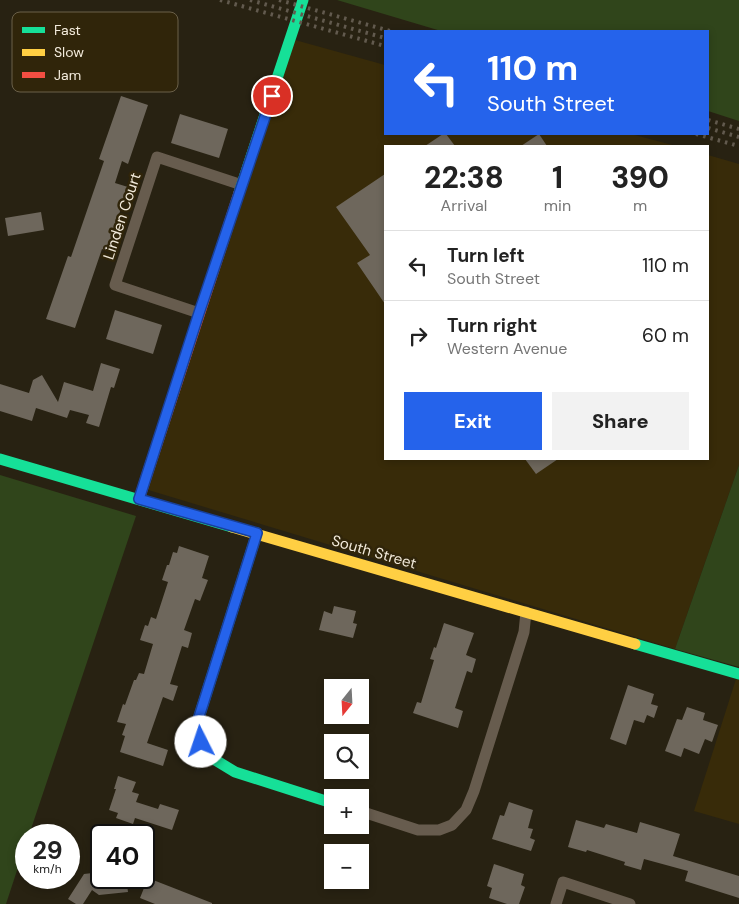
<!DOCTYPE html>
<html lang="en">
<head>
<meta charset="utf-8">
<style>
  :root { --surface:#fff; --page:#f2f2f2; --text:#222; --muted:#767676; --line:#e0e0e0; --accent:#2563eb }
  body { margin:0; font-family:"DM Sans",sans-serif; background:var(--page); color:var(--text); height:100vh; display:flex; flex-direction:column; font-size:19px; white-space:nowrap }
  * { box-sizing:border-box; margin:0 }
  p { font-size:16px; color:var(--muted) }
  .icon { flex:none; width:28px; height:28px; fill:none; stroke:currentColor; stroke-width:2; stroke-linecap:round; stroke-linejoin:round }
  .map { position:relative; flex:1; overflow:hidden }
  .details { position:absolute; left:384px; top:145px; width:325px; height:315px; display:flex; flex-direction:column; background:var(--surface); border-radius:0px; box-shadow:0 2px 8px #0003 }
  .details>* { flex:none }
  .top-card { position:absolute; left:384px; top:30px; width:325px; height:105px; border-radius:0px; box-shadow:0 2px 8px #0003; background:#2563eb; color:#fff; overflow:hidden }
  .needle { width:32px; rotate:198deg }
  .fabs { position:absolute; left:324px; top:679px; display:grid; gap:10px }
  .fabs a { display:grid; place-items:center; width:45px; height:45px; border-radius:0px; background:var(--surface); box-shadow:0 2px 8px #0003; font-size:25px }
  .speed { position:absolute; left:15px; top:824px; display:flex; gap:10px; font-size:25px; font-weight:700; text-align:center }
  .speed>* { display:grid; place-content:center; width:65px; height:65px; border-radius:50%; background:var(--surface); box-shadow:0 2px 8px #0003; line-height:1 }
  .speed small { font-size:12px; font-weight:400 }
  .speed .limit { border:2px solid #111; border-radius:8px; background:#fff; color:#111 }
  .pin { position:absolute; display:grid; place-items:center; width:42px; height:42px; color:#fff; margin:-21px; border:2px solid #fff; border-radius:50%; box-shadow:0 1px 5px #0007 }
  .me { position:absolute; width:55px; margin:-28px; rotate:356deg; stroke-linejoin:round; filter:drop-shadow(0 0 4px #0008) }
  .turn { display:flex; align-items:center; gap:18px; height:105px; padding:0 20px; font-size:22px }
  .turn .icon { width:65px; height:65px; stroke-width:2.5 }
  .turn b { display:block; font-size:35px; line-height:42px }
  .eta { display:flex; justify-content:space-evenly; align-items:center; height:85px; text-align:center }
  .eta b { font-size:30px; font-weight:800; line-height:35px }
  .action { display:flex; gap:10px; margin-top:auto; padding:10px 20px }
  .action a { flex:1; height:58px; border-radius:0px; background:var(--accent); color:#fff; font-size:20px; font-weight:800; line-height:58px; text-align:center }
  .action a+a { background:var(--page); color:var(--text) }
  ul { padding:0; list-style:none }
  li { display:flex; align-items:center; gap:15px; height:70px; padding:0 20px; border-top:1px solid var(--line) }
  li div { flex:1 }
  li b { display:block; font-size:19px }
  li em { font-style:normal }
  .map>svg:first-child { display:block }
</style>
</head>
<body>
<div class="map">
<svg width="739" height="904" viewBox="0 0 739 904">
  <rect width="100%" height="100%" fill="#282212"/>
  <g fill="#382b09">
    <polygon points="295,40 385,65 385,134 631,134 676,146 385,146 385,459 708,459 708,155 739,164 739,465 675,649 145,489"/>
    <polygon points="736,679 739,680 739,824 694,811"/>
  </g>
  <g fill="#30451b">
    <polygon points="337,0 739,0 739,121 708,111 708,31 441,31"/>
    <polygon points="739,465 739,667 675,649"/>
    <polygon points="0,475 136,516 29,835 26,835 26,843 6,904 0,904"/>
  </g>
  <g fill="#6e675c">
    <polygon points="121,96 148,105 128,164 122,161 115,183 128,187 107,251 102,249 75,328 46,319 68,256 71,257 104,161 99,159"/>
    <polygon points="180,114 228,129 219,158 171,143"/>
    <polygon points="443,134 446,134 455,146 425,146"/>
    <polygon points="539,134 547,146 521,146"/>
    <polygon points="385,174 385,304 357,263 370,255 336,207"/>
    <polygon points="41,212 44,230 8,236 5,218"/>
    <polygon points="115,310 162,325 153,354 106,339"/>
    <polygon points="101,363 120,369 114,388 111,387 99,427 86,423 89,415 70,410 67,418 36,408 32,421 0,411 0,384 29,393 33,380 42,375 58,402 64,382 93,391"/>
    <polygon points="525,459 558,459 536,474"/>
    <polygon points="179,546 209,556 202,578 208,580 200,601 195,599 184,630 192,633 188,648 182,646 170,684 178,686 173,701 163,697 147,743 168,750 163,766 120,752 125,736 122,735 126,724 117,722 123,704 125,705 134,680 136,680 139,673 144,674 153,644 140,640 145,625 148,626 151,617 156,619 168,582 162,580 167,565 169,565 173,552 177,553"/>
    <polygon points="334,606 356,611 353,623 357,624 353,638 319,630 324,611 332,614"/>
    <polygon points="444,623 474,633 466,655 476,659 472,673 467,671 455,708 463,711 458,728 413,713 417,702 421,703 434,660 430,659 434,647 436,648"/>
    <polygon points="628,685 654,694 651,704 658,706 654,718 647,715 644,723 634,720 626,745 610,739"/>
    <polygon points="687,707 705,713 703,720 718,725 712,742 705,739 699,754 684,748 681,757 665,751 677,719 682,720"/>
    <polygon points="118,776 136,782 132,792 139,794 136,802 158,809 160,804 179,810 172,830 135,818 133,824 116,818 118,813 109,810 116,789 114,789"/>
    <polygon points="509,802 533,810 528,828 533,829 530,838 535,840 531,851 492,839 500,815 504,816"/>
    <polygon points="576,820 604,828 606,824 637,833 640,822 680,834 673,856 739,876 739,898 685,881 688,871 644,859 641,870 624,865 625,862 587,850 586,852 568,847"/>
    <polygon points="494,864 524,874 521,885 525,887 519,904 507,904 489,898 492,888 487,886"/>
    <polygon points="101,872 101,878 126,878 128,892 99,895 92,890 83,904 76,904 68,899 84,874"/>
    <polygon points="148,878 212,903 212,904 155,904 140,898"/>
  </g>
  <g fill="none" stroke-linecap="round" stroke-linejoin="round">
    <g stroke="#675c4e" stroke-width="11">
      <polyline points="199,313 115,285 157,157 242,185"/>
      <polyline points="360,811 418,830 439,830 452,825 466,810 474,791 524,632 526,612"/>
      <polyline points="556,904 563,882 630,904"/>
    </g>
    <g stroke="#16e098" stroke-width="11">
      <polyline points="239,193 303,0"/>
      <polyline points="0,459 232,527"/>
      <polyline points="257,533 198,720 201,742 212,758 235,772 332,803"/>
      <polyline points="635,644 739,674"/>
    </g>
    <polyline stroke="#ffcf43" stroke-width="11" points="232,527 635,644"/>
    <polyline stroke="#f24e42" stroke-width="11" points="139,499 239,193"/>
    <g stroke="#625a4e" stroke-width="4" stroke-dasharray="2.5 5" stroke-linecap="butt">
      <polyline points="220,0 385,46"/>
      <polyline points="250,0 385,38"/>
      <polyline points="279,0 390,31"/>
      <polyline points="708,120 739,129"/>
      <polyline points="708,128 739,137"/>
      <polyline points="696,134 739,146"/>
    </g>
  </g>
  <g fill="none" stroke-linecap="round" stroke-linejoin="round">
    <defs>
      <polyline id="route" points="201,742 198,720 257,533 139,499 199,313 272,96"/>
    </defs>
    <use href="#route" stroke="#184099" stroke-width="12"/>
    <use href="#route" stroke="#2563eb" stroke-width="9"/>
  </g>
  <g text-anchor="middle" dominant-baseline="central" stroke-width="5" stroke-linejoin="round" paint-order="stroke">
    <g font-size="15" fill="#f2eadb" stroke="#30250a">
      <text transform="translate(122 216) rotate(-72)">Linden Court</text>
      <text transform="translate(374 552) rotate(16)">South Street</text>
    </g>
  </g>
  <rect x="12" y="12" width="166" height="80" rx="8" fill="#30250a" stroke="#6a6049" stroke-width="1"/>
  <rect x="22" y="27" width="23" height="6" fill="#16e098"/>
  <rect x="22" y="49" width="23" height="7" fill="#ffcf43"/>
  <rect x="22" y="72" width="23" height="6" fill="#f24e42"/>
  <g font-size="14" fill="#f2eadb">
    <text x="54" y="35">Fast</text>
    <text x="54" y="57">Slow</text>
    <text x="54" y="80">Jam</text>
  </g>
</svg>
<div class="fabs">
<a><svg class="needle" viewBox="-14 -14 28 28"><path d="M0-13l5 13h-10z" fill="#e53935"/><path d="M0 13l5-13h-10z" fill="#767676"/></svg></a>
<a><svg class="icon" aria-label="search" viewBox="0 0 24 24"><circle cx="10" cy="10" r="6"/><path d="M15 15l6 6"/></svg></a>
<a>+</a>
<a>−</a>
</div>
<div class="speed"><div>29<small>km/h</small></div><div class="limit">40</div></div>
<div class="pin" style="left:272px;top:96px;background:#d93025"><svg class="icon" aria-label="arrive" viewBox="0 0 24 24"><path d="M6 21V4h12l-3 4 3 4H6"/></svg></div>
<svg class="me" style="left:201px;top:742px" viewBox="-20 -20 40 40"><circle r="19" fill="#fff"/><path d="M0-13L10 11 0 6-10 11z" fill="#2563eb"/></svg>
<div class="top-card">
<div class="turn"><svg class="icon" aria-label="left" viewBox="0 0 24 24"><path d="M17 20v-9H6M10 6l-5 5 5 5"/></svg><div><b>110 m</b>South Street</div></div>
</div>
<section class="details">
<div class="eta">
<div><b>22:38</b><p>Arrival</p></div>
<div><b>1</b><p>min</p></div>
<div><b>390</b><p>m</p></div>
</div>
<ul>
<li><svg class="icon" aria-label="left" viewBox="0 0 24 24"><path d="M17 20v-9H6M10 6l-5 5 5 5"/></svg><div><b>Turn left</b><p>South Street</p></div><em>110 m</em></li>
<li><svg class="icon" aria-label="right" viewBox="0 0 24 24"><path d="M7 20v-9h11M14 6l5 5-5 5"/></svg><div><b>Turn right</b><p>Western Avenue</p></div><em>60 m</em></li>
</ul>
<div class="action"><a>Exit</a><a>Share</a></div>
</section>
</div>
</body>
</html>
